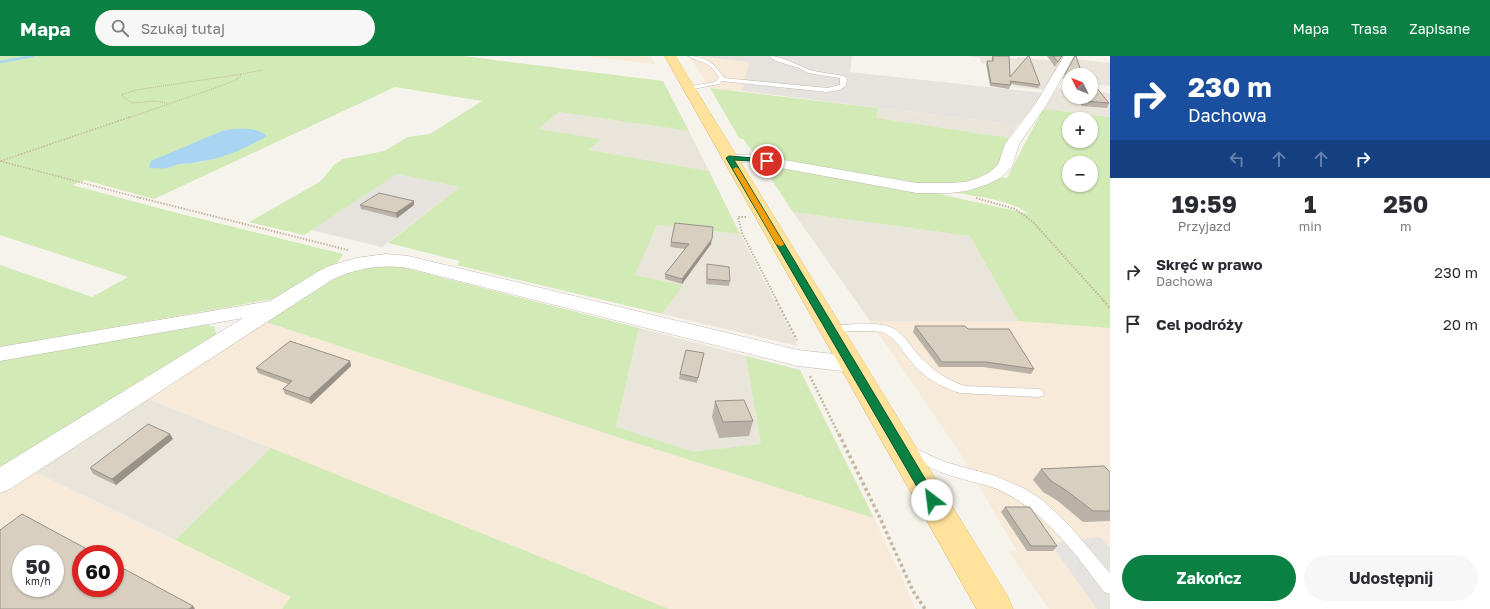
<!DOCTYPE html>
<html lang="pl">
<head>
<meta charset="utf-8">
<style>
  :root { --surface:#fff; --page:#f7f7f7; --text:#2b2b33; --muted:#7c7c81; --accent:#0b8043 }
  body { margin:0; font-family:"Golos Text",sans-serif; background:var(--page); color:var(--text); height:100vh; display:flex; flex-direction:column; font-size:15px; white-space:nowrap }
  * { box-sizing:border-box; margin:0 }
  p { font-size:13px; color:var(--muted) }
  .icon { flex:none; width:22px; height:22px; fill:none; stroke:currentColor; stroke-width:2; stroke-linecap:round; stroke-linejoin:round }
  .map { position:relative; flex:1; overflow:hidden }
  .side { display:flex; flex-direction:column; background:var(--surface); width:380px }
  .side>* { flex:none }
  .banner { background:#1a4fa0; color:#fff; overflow:hidden }
  .needle { width:26px; rotate:313deg }
  .controls { position:absolute; left:1062px; top:12px; display:grid; gap:8px }
  .controls a { display:grid; place-items:center; width:36px; height:36px; border-radius:50%; background:var(--surface); box-shadow:0 1px 3px #0004; font-size:20px }
  .speed { position:absolute; left:12px; top:489px; display:flex; gap:8px; font-size:20px; font-weight:700; text-align:center }
  .speed>* { display:grid; place-content:center; width:52px; height:52px; border-radius:50%; background:var(--surface); box-shadow:0 1px 3px #0004; line-height:1 }
  .speed small { font-size:10px; font-weight:400 }
  .speed .limit { border:6px solid #d22; background:#fff; color:#111 }
  .pin { position:absolute; display:grid; place-items:center; width:34px; height:34px; color:#fff; margin:-17px; border:2px solid #fff; border-radius:50%; box-shadow:0 1px 4px #0007 }
  .me { position:absolute; width:44px; margin:-22px; rotate:330deg; stroke-linejoin:round; filter:drop-shadow(0 0 3px #0008) }
  .turn { display:flex; align-items:center; gap:14px; height:84px; padding:0 12px; font-size:18px }
  .turn .icon { width:52px; height:52px; stroke-width:2.5 }
  .turn b { display:block; font-size:28px; line-height:34px }
  .lanes { display:flex; align-items:center; height:38px; padding:0 12px; background:#0003; justify-content:center; gap:20px; direction:ltr }
  .lanes .off { opacity:.35 }
  .eta { display:flex; justify-content:space-evenly; align-items:center; height:68px; text-align:center }
  .eta b { font-size:24px; font-weight:700; line-height:28px }
  .primary-button { display:flex; gap:8px; margin-top:auto; padding:8px 12px }
  .primary-button a { flex:1; height:46px; border-radius:24px; background:var(--accent); color:#fff; font-size:16px; font-weight:700; line-height:46px; text-align:center }
  .primary-button a+a { background:var(--page); color:var(--text) }
  ul { padding:0; list-style:none }
  li { display:flex; align-items:center; gap:12px; height:52px; padding:0 12px }
  li div { flex:1 }
  li b { display:block; font-size:15px }
  li em { font-style:normal }
  header { display:flex; align-items:center; gap:24px; box-sizing:border-box; height:56px; padding:0 20px; background:var(--accent); color:#fff }
  header strong { font-size:19px }
  nav { display:flex; gap:22px; margin-inline-start:auto; font-size:14px }
  .search { width:280px; height:36px; background:var(--page); display:flex; align-items:center; gap:10px; box-sizing:border-box; padding:0 14px; border-radius:22px; color:var(--muted); font-size:15px }
  main { display:flex; flex:1; min-height:0 }
  .map>svg:first-child { display:block }
</style>
</head>
<body>
<header>
<strong>Mapa</strong>
<div class="search"><svg class="icon" aria-label="search" viewBox="0 0 24 24"><circle cx="10" cy="10" r="6"/><path d="M15 15l6 6"/></svg>Szukaj tutaj</div>
<nav><a>Mapa</a><a>Trasa</a><a>Zapisane</a></nav>
</header>
<main>
<div class="map">
<svg width="1110" height="553" viewBox="0 0 1110 553">
  <rect width="100%" height="100%" fill="#f6f3ec"/>
  <g fill="#eae5da">
    <polygon points="969,0 990,0 1017,3 1018,1 1061,6 1045,34 1014,31 1011,21 1007,21 1003,9 981,7 980,2"/>
    <polygon points="1073,3 1110,7 1110,30 1091,28 1091,19 1070,19 1071,16 1066,15"/>
    <polygon points="1057,32 1069,33 1069,41 1091,41 1091,35 1110,37 1110,61 1043,53"/>
    <polygon points="878,52 1017,69 1010,82 875,62"/>
    <polygon points="559,56 689,75 709,115 589,94 600,83 537,73"/>
    <polygon points="793,156 970,180 1018,265 870,265"/>
    <polygon points="657,169 740,178 798,290 662,258 682,229 634,219"/>
    <polygon points="639,272 800,314 874,462 614,380"/>
    <polygon points="149,343 271,392 175,484 31,414"/>
  </g>
  <g fill="#f7ead8" fill-rule="evenodd">
    <polygon points="587,0 651,0 655,8"/>
    <polygon points="689,0 750,5 742,35 710,32"/>
    <polygon points="946,139 1110,238 1110,553 1049,553 1009,496 1016,494 960,397 870,265 1018,265"/>
    <polygon points="266,266 614,380 874,462 916,553 669,553 149,343"/>
    <path d="M31,414L291,541L282,553H0V434ZM21,498H55V532H21ZM81,498H115V532H81Z"/>
  </g>
  <g fill="#e6e2dd">
    <polygon points="698,0 852,0 850,16 1044,37 1035,51 1017,69 742,35 749,6"/>
    <polygon points="397,118 460,131 382,191 311,174"/>
  </g>
  <g fill="#d2eab5" fill-rule="evenodd">
    <path d="M0,0H463L663,25L689,75L559,56L538,73L601,83L589,94L709,115L740,178L657,169L635,219L683,229L662,258L457,209L460,205L388,187L460,131L397,118L304,179L249,166L321,125L334,109L343,103L384,95L408,81L430,78L482,45L395,31L154,143L85,124L72,129L173,156L343,198L338,206L278,242L0,291V209L92,241L128,221L0,179ZM231,73H248L267,79L251,89L202,106L178,108L167,112H149L222,75Z"/>
    <path d="M710,32L878,52L876,62L1010,82L996,115C972,126 957,130 930,131L756,100L743,83L739,82Z"/>
    <path d="M1043,53L1110,61V272L1018,265L970,180L793,156L764,112V107L921,134L1029,158C1007,141 973,142 946,134L998,121L1007,122ZM1069,63H1091V85H1069ZM1069,107H1091V129H1069Z"/>
    <polygon points="370,209 393,209 639,272 616,371 694,396 761,388 746,300 800,314 874,462 614,380 266,266 347,215"/>
    <polygon points="202,268 215,271 216,281 0,412 0,305"/>
    <polygon points="271,392 669,553 282,553 291,541 175,484"/>
  </g>
  <polygon fill="#e5e3e0" points="1100,481 1110,493 1110,553 1097,553 1051,488"/>
  <path fill="#a9d4f2" d="M231,73C244,73 257,71 267,80C238,97 213,106 179,108C175,109 172,111 167,112C162,113 155,112 149,112L151,105L222,75Z"/>
  <g fill="none" stroke-linecap="round" stroke-linejoin="round">
    <polyline stroke="#a9d4f2" stroke-width="2.5" points="0,6 33,0"/>
    <defs>
      <g id="service">
        <path d="M688,0C705,0 715,7 724,22L827,32L840,29V22L808,17L799,12L776,5L769,0C784,0 799,11 813,15C823,17 834,18 844,20L847,23L846,30L839,34L827,36L722,25L719,28L688,34L686,33V31L715,26L719,22C709,4 703,8 688,0Z"/>
        <path d="M855,268C869,267 889,267 900,277C906,282 910,289 914,294C928,311 944,323 965,330L1038,333L1042,334L1044,337L1042,340L1038,341L960,337C941,331 926,323 913,308C904,298 897,283 884,277C871,272 829,279 825,273L830,270Z"/>
        <path d="M909,390L945,406L996,420L1025,433L1041,443L1068,468L1110,517V538L1104,536C1074,496 1044,454 997,433C985,428 972,426 959,422C944,418 930,412 917,405C911,402 905,400 902,395L904,391Z"/>
      </g>
      <g id="minor">
        <polygon points="1064,0 1074,0 1047,48 1019,88 1012,111 1000,122 988,128 967,135 949,137 917,137 754,107 724,105 722,102 724,99 754,99 917,127 949,127 965,126 978,122 990,116 998,109 1005,88 1036,47"/>
        <path d="M386,198L408,200L798,294L851,300L859,303L863,308L859,313L851,316L798,310L408,212C381,208 358,212 333,223L10,433L0,437V411L243,262L0,305V291L270,245L319,215L329,210L356,202Z"/>
      </g>
      <polygon id="primary" points="665,0 675,0 1008,541 1013,553 977,553"/>
    </defs>
    <use href="#service" stroke="#c2bbae" stroke-width="1"/>
    <use href="#minor" stroke="#c2bbae" stroke-width="1"/>
    <use href="#primary" stroke="#e6c16a" stroke-width="1"/>
    <g stroke="#c4b79f" stroke-width="1" stroke-dasharray="1 1" stroke-linecap="butt">
      <polyline points="167,47 155,45 132,47 121,39 136,34 242,18"/>
      <polyline points="128,62 218,31 236,24 242,18 262,14"/>
    </g>
    <g stroke="#c4b79f" stroke-width="1.5" stroke-dasharray="1.5 1.5" stroke-linecap="butt">
      <polyline points="0,105 140,142"/>
      <polyline points="1,105 130,61"/>
    </g>
    <g stroke="#c4b79f" stroke-width="2" stroke-dasharray="1.5 1.5" stroke-linecap="butt">
      <polyline points="137,141 348,194"/>
      <polyline points="976,142 1015,153 1033,166 1104,245"/>
      <polyline points="746,161 738,161 742,177 777,245"/>
    </g>
    <g stroke="#c4b79f" stroke-width="2.5" stroke-dasharray="2 2" stroke-linecap="butt">
      <polyline points="776,244 797,284"/>
      <polyline points="1103,244 1110,252"/>
      <polyline points="810,320 839,379"/>
    </g>
    <polyline stroke="#c4b79f" stroke-width="3.5" stroke-dasharray="3 3" stroke-linecap="butt" points="839,378 880,462 913,535 925,553"/>
    <use href="#service" fill="#fff" fill-rule="evenodd"/>
    <use href="#minor" fill="#fff" fill-rule="evenodd"/>
    <use href="#primary" fill="#ffe39c" fill-rule="evenodd"/>
  </g>
  <g fill="#bab2a6">
    <polygon points="992,0 1009,0 1010,21 1040,29 1038,32 1011,28 1009,33 990,30 986,8 987,5 992,5"/>
    <polygon points="1047,0 1062,0 1055,11"/>
    <polygon points="1080,12 1069,19 1069,31 1063,22 1065,18"/>
    <polygon points="1076,41 1091,41 1109,47 1107,52 1082,50"/>
    <polygon points="414,145 414,149 397,162 361,153 360,149"/>
    <polygon points="671,186 711,188 682,228 665,223 665,218 685,193 670,191"/>
    <polygon points="707,208 730,225 729,230 706,228 707,213"/>
    <polygon points="915,270 968,273 1034,313 1031,318 983,311 939,311 913,276"/>
    <polygon points="704,297 697,327 679,323 680,318"/>
    <polygon points="350,305 351,310 311,348 285,338 283,333 288,328 258,317 256,312"/>
    <polygon points="715,345 753,365 749,380 719,382 712,361"/>
    <polygon points="173,383 116,429 93,418 90,412"/>
    <polygon points="1041,413 1110,416 1110,465 1083,466 1058,445 1043,436 1033,424"/>
    <polygon points="1005,451 1057,490 1053,495 1027,495 1001,456"/>
  </g>
  <g fill="#979187">
    <polygon points="414,145 414,149 397,162 396,157"/>
    <polygon points="712,183 711,188 682,228 682,223"/>
    <polygon points="350,305 351,310 311,348 309,342"/>
    <polygon points="170,378 173,383 116,429 112,423"/>
    <polygon points="193,550 195,553 189,553"/>
  </g>
  <g fill="#d8cfc1" stroke="#979187" fill-rule="evenodd">
    <polygon points="993,0 1009,0 1010,21 1028,0 1029,0 1040,29 1010,25 1011,29 991,27 987,5 993,5"/>
    <polygon points="1053,0 1062,0 1058,6"/>
    <polygon points="1075,0 1076,0 1080,12 1086,19 1069,19 1069,23 1065,18"/>
    <polygon points="1091,25 1109,47 1084,45 1082,41 1091,41"/>
    <polygon points="379,137 414,145 396,157 360,149"/>
    <polygon points="675,167 713,171 712,183 682,223 665,218 689,188 671,186"/>
    <polygon points="707,208 729,211 730,225 707,223"/>
    <polygon points="915,270 965,270 968,273 1009,273 1034,313 986,306 942,306"/>
    <polygon points="290,285 350,305 309,342 283,333 292,325 256,312"/>
    <polygon points="686,294 704,297 698,322 680,318"/>
    <polygon points="744,344 753,365 723,366 715,345"/>
    <polygon points="148,368 170,378 112,423 90,412"/>
    <polygon points="1104,410 1110,416 1110,455 1093,455 1067,435 1051,425 1041,413"/>
    <polygon points="1005,451 1030,451 1057,490 1031,490"/>
    <path d="M22,458L96,498H81V532H115V508L193,550L189,553H0V474ZM21,498H55V532H21Z"/>
  </g>
  <polygon fill="#0b8043" stroke="#07532c" points="729,100 767,103 770,105 767,106 734,104 936,441 938,444 936,448 932,449 927,448 726,102"/>
  <polygon fill="#f59e0b" points="736,111 739,113 784,188 782,190 780,190 776,188 733,113"/>
</svg>
<div class="controls">
<a><svg class="needle" viewBox="-14 -14 28 28"><path d="M0-13l5 13h-10z" fill="#e53935"/><path d="M0 13l5-13h-10z" fill="#7c7c81"/></svg></a>
<a>+</a>
<a>−</a>
</div>
<div class="speed"><div>50<small>km/h</small></div><div class="limit">60</div></div>
<div class="pin" style="left:767px;top:105px;background:#d93025"><svg class="icon" aria-label="arrive" viewBox="0 0 24 24"><path d="M6 21V4h12l-3 4 3 4H6"/></svg></div>
<svg class="me" style="left:932px;top:444px" viewBox="-20 -20 40 40"><circle r="19" fill="#fff"/><path d="M0-13L10 11 0 6-10 11z" fill="#0b8043"/></svg>
</div>
<section class="side">
<div class="banner">
<div class="turn"><svg class="icon" aria-label="right" viewBox="0 0 24 24"><path d="M7 20v-9h11M14 6l5 5-5 5"/></svg><div><b>230 m</b>Dachowa</div></div>
<div class="lanes"><svg class="icon off" aria-label="left" viewBox="0 0 24 24"><path d="M17 20v-9H6M10 6l-5 5 5 5"/></svg><svg class="icon off" aria-label="ahead" viewBox="0 0 24 24"><path d="M12 20V5M6 11l6-6 6 6"/></svg><svg class="icon off" aria-label="ahead" viewBox="0 0 24 24"><path d="M12 20V5M6 11l6-6 6 6"/></svg><svg class="icon" aria-label="right" viewBox="0 0 24 24"><path d="M7 20v-9h11M14 6l5 5-5 5"/></svg></div>
</div>
<div class="eta">
<div><b>19:59</b><p>Przyjazd</p></div>
<div><b>1</b><p>min</p></div>
<div><b>250</b><p>m</p></div>
</div>
<ul>
<li><svg class="icon" aria-label="right" viewBox="0 0 24 24"><path d="M7 20v-9h11M14 6l5 5-5 5"/></svg><div><b>Skręć w prawo</b><p>Dachowa</p></div><em>230 m</em></li>
<li><svg class="icon" aria-label="arrive" viewBox="0 0 24 24"><path d="M6 21V4h12l-3 4 3 4H6"/></svg><div><b>Cel podróży</b></div><em>20 m</em></li>
</ul>
<div class="primary-button"><a>Zakończ</a><a>Udostępnij</a></div>
</section>
</main>
</body>
</html>
